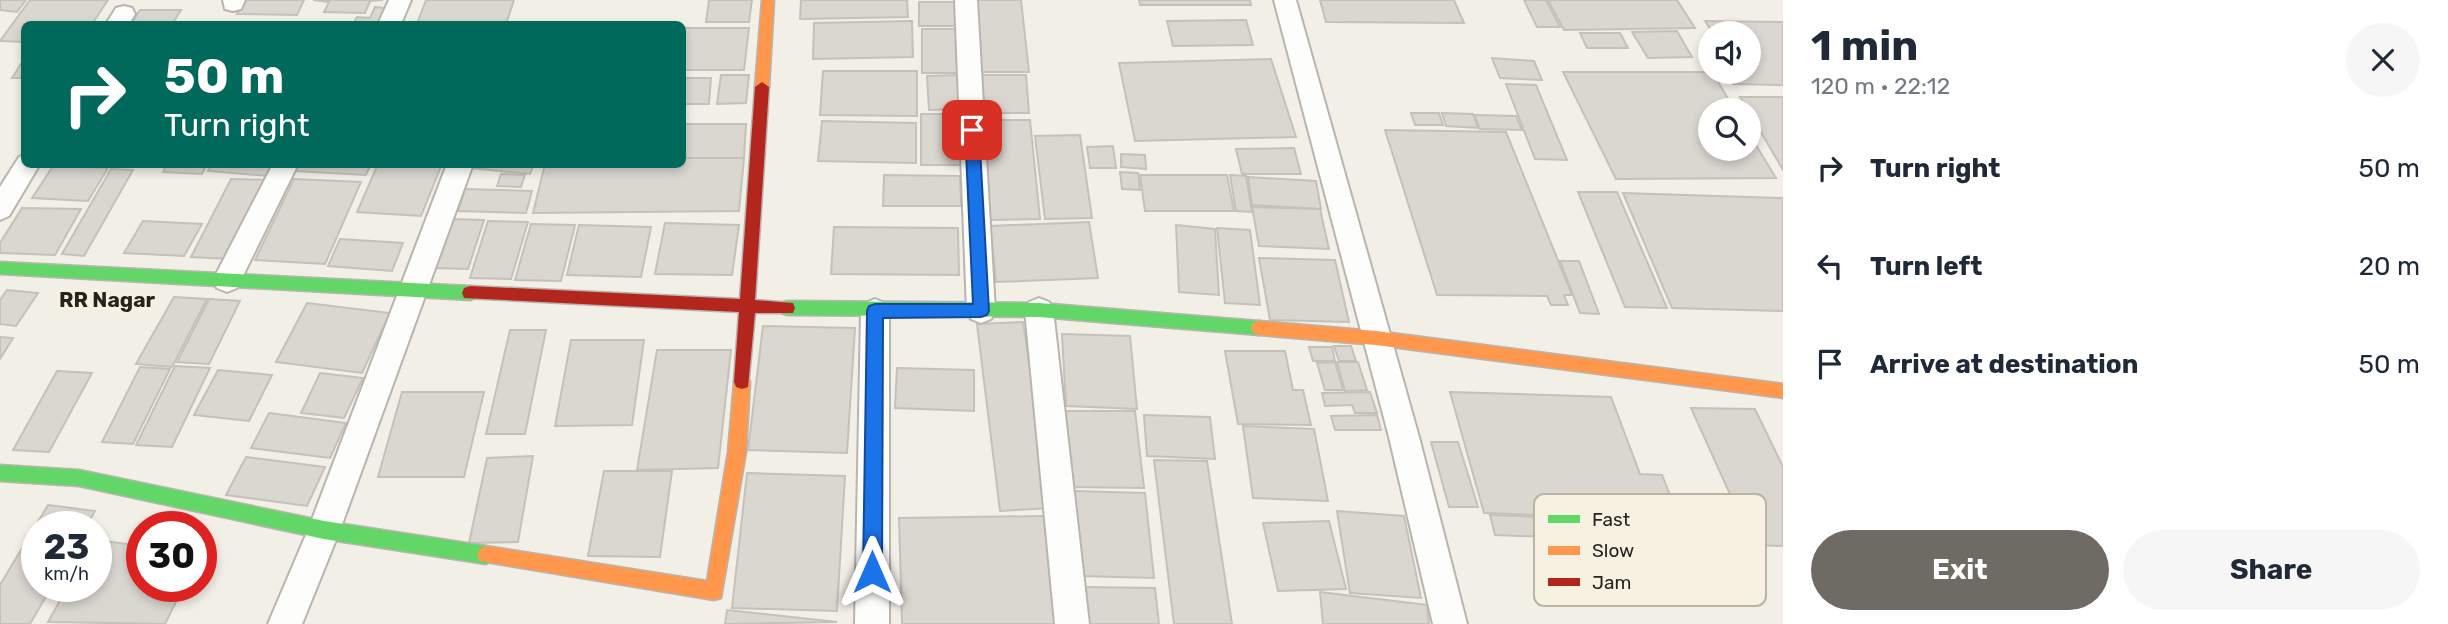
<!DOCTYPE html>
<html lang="en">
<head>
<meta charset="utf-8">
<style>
  :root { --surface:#fff; --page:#f6f6f7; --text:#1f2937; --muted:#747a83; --accent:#6d6b64 }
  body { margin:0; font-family:Rubik,sans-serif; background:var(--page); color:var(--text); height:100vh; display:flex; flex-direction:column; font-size:26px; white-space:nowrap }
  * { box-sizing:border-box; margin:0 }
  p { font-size:23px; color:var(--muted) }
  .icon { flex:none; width:38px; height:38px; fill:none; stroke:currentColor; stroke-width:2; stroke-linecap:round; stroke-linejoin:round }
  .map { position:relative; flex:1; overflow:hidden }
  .details { display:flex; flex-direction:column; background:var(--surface); width:665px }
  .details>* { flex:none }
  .top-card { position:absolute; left:21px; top:21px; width:665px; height:147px; border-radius:10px; box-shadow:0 4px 10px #0003; background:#00695c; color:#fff; overflow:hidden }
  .fabs { position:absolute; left:1698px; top:21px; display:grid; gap:14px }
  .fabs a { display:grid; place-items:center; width:63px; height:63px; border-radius:50%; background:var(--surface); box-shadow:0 4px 10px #0003; font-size:35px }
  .speed { position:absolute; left:21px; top:511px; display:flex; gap:14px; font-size:35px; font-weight:700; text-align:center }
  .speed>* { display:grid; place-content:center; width:91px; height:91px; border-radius:50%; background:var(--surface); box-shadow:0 4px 10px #0003; line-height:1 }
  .speed small { font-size:18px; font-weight:400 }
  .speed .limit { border:10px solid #d22; background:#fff; color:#111 }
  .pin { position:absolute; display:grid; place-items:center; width:60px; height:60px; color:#fff; margin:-30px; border-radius:14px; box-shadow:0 4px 10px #0006 }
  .me { position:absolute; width:77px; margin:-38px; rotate:0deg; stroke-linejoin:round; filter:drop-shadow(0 0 5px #0008) }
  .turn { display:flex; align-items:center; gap:24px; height:147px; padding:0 28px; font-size:32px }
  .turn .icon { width:91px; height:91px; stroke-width:2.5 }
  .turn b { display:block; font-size:49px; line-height:60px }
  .round { display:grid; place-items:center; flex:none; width:74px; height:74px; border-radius:37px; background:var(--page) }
  .head { display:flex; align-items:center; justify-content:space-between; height:119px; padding:0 28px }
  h1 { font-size:42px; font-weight:700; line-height:52px }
  .cta { display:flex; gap:14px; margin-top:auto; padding:14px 28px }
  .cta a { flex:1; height:80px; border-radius:42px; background:var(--accent); color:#fff; font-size:28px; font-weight:700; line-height:80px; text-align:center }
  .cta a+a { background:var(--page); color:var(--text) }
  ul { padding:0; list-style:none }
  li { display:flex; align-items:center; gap:21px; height:98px; padding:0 28px }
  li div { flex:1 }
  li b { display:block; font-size:26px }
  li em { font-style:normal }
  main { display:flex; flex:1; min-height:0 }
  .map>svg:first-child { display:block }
</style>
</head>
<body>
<main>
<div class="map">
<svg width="1783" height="624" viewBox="0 0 1783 624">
  <rect width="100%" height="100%" fill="#f2efe7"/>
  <g fill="#dad7d1" stroke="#c4c1ba" stroke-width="2">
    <polygon points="0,0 26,0 17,12 0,10"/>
    <polygon points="30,0 108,0 92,24 24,24 24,42 0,41"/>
    <polygon points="244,0 304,0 297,15 237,14"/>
    <polygon points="313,0 383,0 370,1 365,13 324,12 329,2"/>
    <polygon points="426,0 514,0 506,24 417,24"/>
    <polygon points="709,0 752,0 749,22 706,22"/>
    <polygon points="801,0 907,0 908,17 800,19"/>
    <polygon points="976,0 1021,0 1029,72 981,72"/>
    <polygon points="1139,0 1250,0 1251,5 1140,5"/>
    <polygon points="1320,0 1454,0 1464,23 1326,22"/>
    <polygon points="1524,0 1546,0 1560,27 1537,27"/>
    <polygon points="1548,0 1677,0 1695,28 1564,30"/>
    <polygon points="919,2 956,2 957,26 919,26"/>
    <polygon points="375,7 386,8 379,24 353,24 357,17 370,18"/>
    <polygon points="140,10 181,10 172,24 131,24"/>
    <polygon points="1246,20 1253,45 1173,46 1167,21"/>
    <polygon points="912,21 913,57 813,59 814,23"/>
    <polygon points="1705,21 1783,22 1783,85 1733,84 1726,72 1748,72 1748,33 1713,33"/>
    <polygon points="682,28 749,28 744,70 682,70"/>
    <polygon points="922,29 958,29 959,73 922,73"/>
    <polygon points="1677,31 1692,57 1648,58 1632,32"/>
    <polygon points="1580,33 1620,33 1628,48 1587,48"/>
    <polygon points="1492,58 1534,61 1542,80 1500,78"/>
    <polygon points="24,59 24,78 12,78"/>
    <polygon points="1271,59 1296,137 1135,141 1119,63"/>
    <polygon points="823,71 917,71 917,116 820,115"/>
    <polygon points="1563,72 1712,72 1735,110 1710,110 1710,149 1748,149 1748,132 1776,178 1616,179"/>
    <polygon points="721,75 749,75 746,103 717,104"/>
    <polygon points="959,75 962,109 929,110 927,76"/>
    <polygon points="982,75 1026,75 1029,113 984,113"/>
    <polygon points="682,78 711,78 709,104 682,104"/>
    <polygon points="1506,84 1536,85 1567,160 1535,159"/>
    <polygon points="1740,97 1783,97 1783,170 1748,110"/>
    <polygon points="1411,113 1439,113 1443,125 1415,125"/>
    <polygon points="1442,113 1473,114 1478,128 1446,126"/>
    <polygon points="921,114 963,114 965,165 921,165"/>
    <polygon points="1474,115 1516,116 1522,130 1480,129"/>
    <polygon points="982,120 1030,120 1040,219 989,220"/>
    <polygon points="822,121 916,123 916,163 818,161"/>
    <polygon points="682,124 746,124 744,158 682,160"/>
    <polygon points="1385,130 1506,132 1572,295 1564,295 1568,305 1551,305 1547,296 1437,295"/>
    <polygon points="1080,135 1092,218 1045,219 1035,136"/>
    <polygon points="1113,146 1116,168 1090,168 1087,147"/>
    <polygon points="1294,148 1301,174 1242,174 1236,149"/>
    <polygon points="1121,154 1145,155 1146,169 1121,167"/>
    <polygon points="682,158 744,158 739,211 533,213 545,164 682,164"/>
    <polygon points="167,164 207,164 202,174 163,172"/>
    <polygon points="212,164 276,164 269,176 208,171"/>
    <polygon points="298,164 371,164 366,175 295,171"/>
    <polygon points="378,164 442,164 421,216 357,212"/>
    <polygon points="471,164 534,164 530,174 470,168"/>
    <polygon points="53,166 108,168 88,201 32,198"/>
    <polygon points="111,169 133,170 84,256 62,254"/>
    <polygon points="1120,172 1138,173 1140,190 1122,189"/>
    <polygon points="501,174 525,175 521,187 497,186"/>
    <polygon points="884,175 960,176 961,206 883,206"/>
    <polygon points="1140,175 1227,175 1234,211 1145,211"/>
    <polygon points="1230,175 1246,176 1252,212 1236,211"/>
    <polygon points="1248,177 1316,181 1321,209 1252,205"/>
    <polygon points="231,179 269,180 230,259 191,257"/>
    <polygon points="294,179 361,182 325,264 255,260"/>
    <polygon points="465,189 532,191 526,213 458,211"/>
    <polygon points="1578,192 1617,192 1667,308 1625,307"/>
    <polygon points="1623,193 1783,198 1783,311 1672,308"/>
    <polygon points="1252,207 1320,209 1329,249 1259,246"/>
    <polygon points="22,208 81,209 55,255 0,253 0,243"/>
    <polygon points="450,219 484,220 468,269 433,268"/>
    <polygon points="143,221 202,224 184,256 124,253"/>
    <polygon points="488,221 528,222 511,279 470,278"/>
    <polygon points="1089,222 1098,278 996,282 990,226"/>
    <polygon points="665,223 739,225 732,275 655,274"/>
    <polygon points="531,224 575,225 561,281 515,280"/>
    <polygon points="579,225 651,227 641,277 567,275"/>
    <polygon points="1176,225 1215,229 1219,295 1179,292"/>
    <polygon points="834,227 958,228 959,275 831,274"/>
    <polygon points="1217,228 1250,230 1260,305 1225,303"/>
    <polygon points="340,239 403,243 392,271 328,266"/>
    <polygon points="1259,258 1335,260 1349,322 1270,320"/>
    <polygon points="1560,261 1579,261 1599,314 1580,313"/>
    <polygon points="7,290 38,293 16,326 0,324 0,300"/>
    <polygon points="174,297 207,299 172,367 136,364"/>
    <polygon points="209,299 240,301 209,364 177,362"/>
    <polygon points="307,303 390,313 362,373 276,362"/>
    <polygon points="1023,322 1051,508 1000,511 977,324"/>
    <polygon points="763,326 855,328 847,453 748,450"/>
    <polygon points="510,330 546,330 525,434 486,434"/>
    <polygon points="1062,334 1130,336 1137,409 1066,406"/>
    <polygon points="0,337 13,338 0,359"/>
    <polygon points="571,340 644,340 632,425 555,426"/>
    <polygon points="1334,346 1351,346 1356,361 1339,361"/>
    <polygon points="1309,347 1332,347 1335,361 1313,361"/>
    <polygon points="657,350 731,350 718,468 637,470"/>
    <polygon points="1225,351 1285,351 1293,390 1303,390 1311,425 1238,424"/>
    <polygon points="1335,362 1343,390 1325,390 1317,363"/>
    <polygon points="1337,362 1358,362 1367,390 1345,391"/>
    <polygon points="175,366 210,368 172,447 136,445"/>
    <polygon points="140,367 170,369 133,444 102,442"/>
    <polygon points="897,368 974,370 974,411 895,408"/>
    <polygon points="218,370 272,375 249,421 194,415"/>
    <polygon points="57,371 92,373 49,452 13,450"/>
    <polygon points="320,373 363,378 344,418 301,413"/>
    <polygon points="402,392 484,392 464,477 378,477"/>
    <polygon points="1370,392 1377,413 1355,413 1352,405 1325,406 1322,393"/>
    <polygon points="1450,392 1611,397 1640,474 1662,475 1680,520 1484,513"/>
    <polygon points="1691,408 1755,409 1783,467 1783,546 1753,545"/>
    <polygon points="1064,411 1135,411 1144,488 1069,487"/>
    <polygon points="269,413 346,423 330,458 251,448"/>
    <polygon points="1144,415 1210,417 1215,459 1147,456"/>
    <polygon points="1377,415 1381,430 1335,430 1331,416"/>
    <polygon points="1243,426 1314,429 1328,501 1253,498"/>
    <polygon points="1431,442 1458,442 1478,507 1449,507"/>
    <polygon points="533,456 518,542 469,543 487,458"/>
    <polygon points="246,457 325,467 307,506 226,495"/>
    <polygon points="1154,460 1207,461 1232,624 1174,624"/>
    <polygon points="604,471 672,471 660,557 588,556"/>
    <polygon points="747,473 845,476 837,611 732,608"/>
    <polygon points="1074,491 1145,493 1154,578 1080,576"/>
    <polygon points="48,505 95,511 86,527 37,527 37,586 52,586 30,624 0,624 0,585"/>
    <polygon points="1337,511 1404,516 1421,598 1350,593"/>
    <polygon points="1490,515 1569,518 1575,538 1495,535"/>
    <polygon points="1044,516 1055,624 902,624 899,518"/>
    <polygon points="1329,521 1346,589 1278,591 1263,523"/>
    <polygon points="96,540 142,546 142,586 184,586 165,624 48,622 68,586 96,586"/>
    <polygon points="1085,587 1155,588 1159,624 1088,624"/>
    <polygon points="1320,592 1427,605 1429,624 1323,624"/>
    <polygon points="727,610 837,622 725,624"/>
  </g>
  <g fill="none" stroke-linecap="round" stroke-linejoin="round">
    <defs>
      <g id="street">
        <polygon points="223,0 245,0 241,9 233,11 225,9"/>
        <polygon points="389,0 411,0 401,24 378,24"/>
        <polygon points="955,0 977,0 995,311 991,319 981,323 971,319 967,311"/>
        <polygon points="1274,0 1296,0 1419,437 1467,624 1433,624 1389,437"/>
        <polygon points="124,6 132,8 135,14 129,24 106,24 116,8"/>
        <polygon points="24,155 24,164 40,164 9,216 0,220 0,187 19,157"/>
        <polygon points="273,164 298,164 237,288 227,292 217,288 213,280"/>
        <polygon points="447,164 473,164 340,530 302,624 268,624 308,530"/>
        <polygon points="1039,298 1049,302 1053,310 1089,624 1055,624 1025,310 1029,302"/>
        <polygon points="875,299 885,303 889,311 889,624 855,624 861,311 865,303"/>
      </g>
      <g id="fast">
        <polygon points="0,262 470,286 476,288 478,293 476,298 470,300 0,274"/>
        <polygon points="787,301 1039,303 1259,321 1265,323 1267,328 1265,333 1259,335 1039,317 787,315 781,313 779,308 781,303"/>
        <polygon points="0,465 79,470 324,521 486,546 492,549 495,555 492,561 486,564 324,539 79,486 0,481"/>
      </g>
      <g id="slow">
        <polygon points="762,0 774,0 769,87 762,92 755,87"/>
        <polygon points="1259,321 1376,331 1783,384 1783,398 1376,345 1259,335 1253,333 1251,328 1253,323"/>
        <polygon points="742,375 748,377 750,382 746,452 721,598 714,600 480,561 477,555 480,549 486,546 707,581 728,452 734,382 736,377"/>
      </g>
      <polygon id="jam" points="762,82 769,87 755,300 793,303 795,308 793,313 755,313 748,387 742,389 736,387 734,382 739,312 464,298 462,293 464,288 470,286 740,299 755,87"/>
    </defs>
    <use href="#street" stroke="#b8b5af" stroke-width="4"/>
    <use href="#fast" stroke="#b8b5af" stroke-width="3"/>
    <use href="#slow" stroke="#b8b5af" stroke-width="3"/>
    <use href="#jam" stroke="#b8b5af" stroke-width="3"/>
    <use href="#street" fill="#fdfdfb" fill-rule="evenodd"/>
    <use href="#fast" fill="#63d668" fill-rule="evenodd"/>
    <use href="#slow" fill="#ff974d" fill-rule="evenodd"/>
    <use href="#jam" fill="#b3261e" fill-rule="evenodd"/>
  </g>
  <polygon fill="#1a73e8" stroke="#114b97" stroke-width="2" points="972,124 979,130 989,311 987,315 981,317 883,318 882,572 879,578 872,581 866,578 863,572 867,311 869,306 875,304 973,304 965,130"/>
  <g text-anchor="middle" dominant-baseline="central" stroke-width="7" stroke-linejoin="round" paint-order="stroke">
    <g font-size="21" font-weight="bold" fill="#26241e" stroke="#f7f1e2">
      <text x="107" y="299">RR Nagar</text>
    </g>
  </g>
  <rect x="1534" y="494" width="232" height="112" rx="10" fill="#f7f1e2" stroke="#b8b4a7" stroke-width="2"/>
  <rect x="1548" y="515" width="32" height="8" fill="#63d668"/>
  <rect x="1548" y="546" width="32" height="9" fill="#ff974d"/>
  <rect x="1548" y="578" width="32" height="8" fill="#b3261e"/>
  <g font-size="19" fill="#26241e">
    <text x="1592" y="526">Fast</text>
    <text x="1592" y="557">Slow</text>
    <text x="1592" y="589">Jam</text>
  </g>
</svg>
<div class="fabs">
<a><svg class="icon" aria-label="sound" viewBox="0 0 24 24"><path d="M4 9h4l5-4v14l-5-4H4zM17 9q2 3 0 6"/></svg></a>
<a><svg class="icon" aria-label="search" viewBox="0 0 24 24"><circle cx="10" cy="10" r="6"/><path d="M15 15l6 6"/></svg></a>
</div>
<div class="speed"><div>23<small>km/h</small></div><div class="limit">30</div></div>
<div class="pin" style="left:972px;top:130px;background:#d93025"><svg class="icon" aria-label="arrive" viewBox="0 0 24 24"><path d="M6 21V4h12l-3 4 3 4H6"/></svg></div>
<svg class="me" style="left:872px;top:572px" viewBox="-20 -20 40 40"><path d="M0-17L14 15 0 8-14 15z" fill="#1a73e8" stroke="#fff" stroke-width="4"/></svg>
<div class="top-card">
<div class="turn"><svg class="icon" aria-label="right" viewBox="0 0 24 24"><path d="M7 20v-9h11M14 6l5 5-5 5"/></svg><div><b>50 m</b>Turn right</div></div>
</div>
</div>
<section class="details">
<div class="head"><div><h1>1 min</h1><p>120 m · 22:12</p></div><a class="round"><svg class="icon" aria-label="close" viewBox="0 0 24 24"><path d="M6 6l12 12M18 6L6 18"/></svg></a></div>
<ul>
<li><svg class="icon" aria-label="right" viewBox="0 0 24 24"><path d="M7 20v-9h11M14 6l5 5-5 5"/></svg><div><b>Turn right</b></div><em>50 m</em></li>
<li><svg class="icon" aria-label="left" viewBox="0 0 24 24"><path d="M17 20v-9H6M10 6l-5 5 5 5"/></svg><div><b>Turn left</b></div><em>20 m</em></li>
<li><svg class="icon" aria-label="arrive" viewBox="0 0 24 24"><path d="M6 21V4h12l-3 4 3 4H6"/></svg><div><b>Arrive at destination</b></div><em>50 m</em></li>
</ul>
<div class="cta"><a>Exit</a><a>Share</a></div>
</section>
</main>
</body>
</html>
